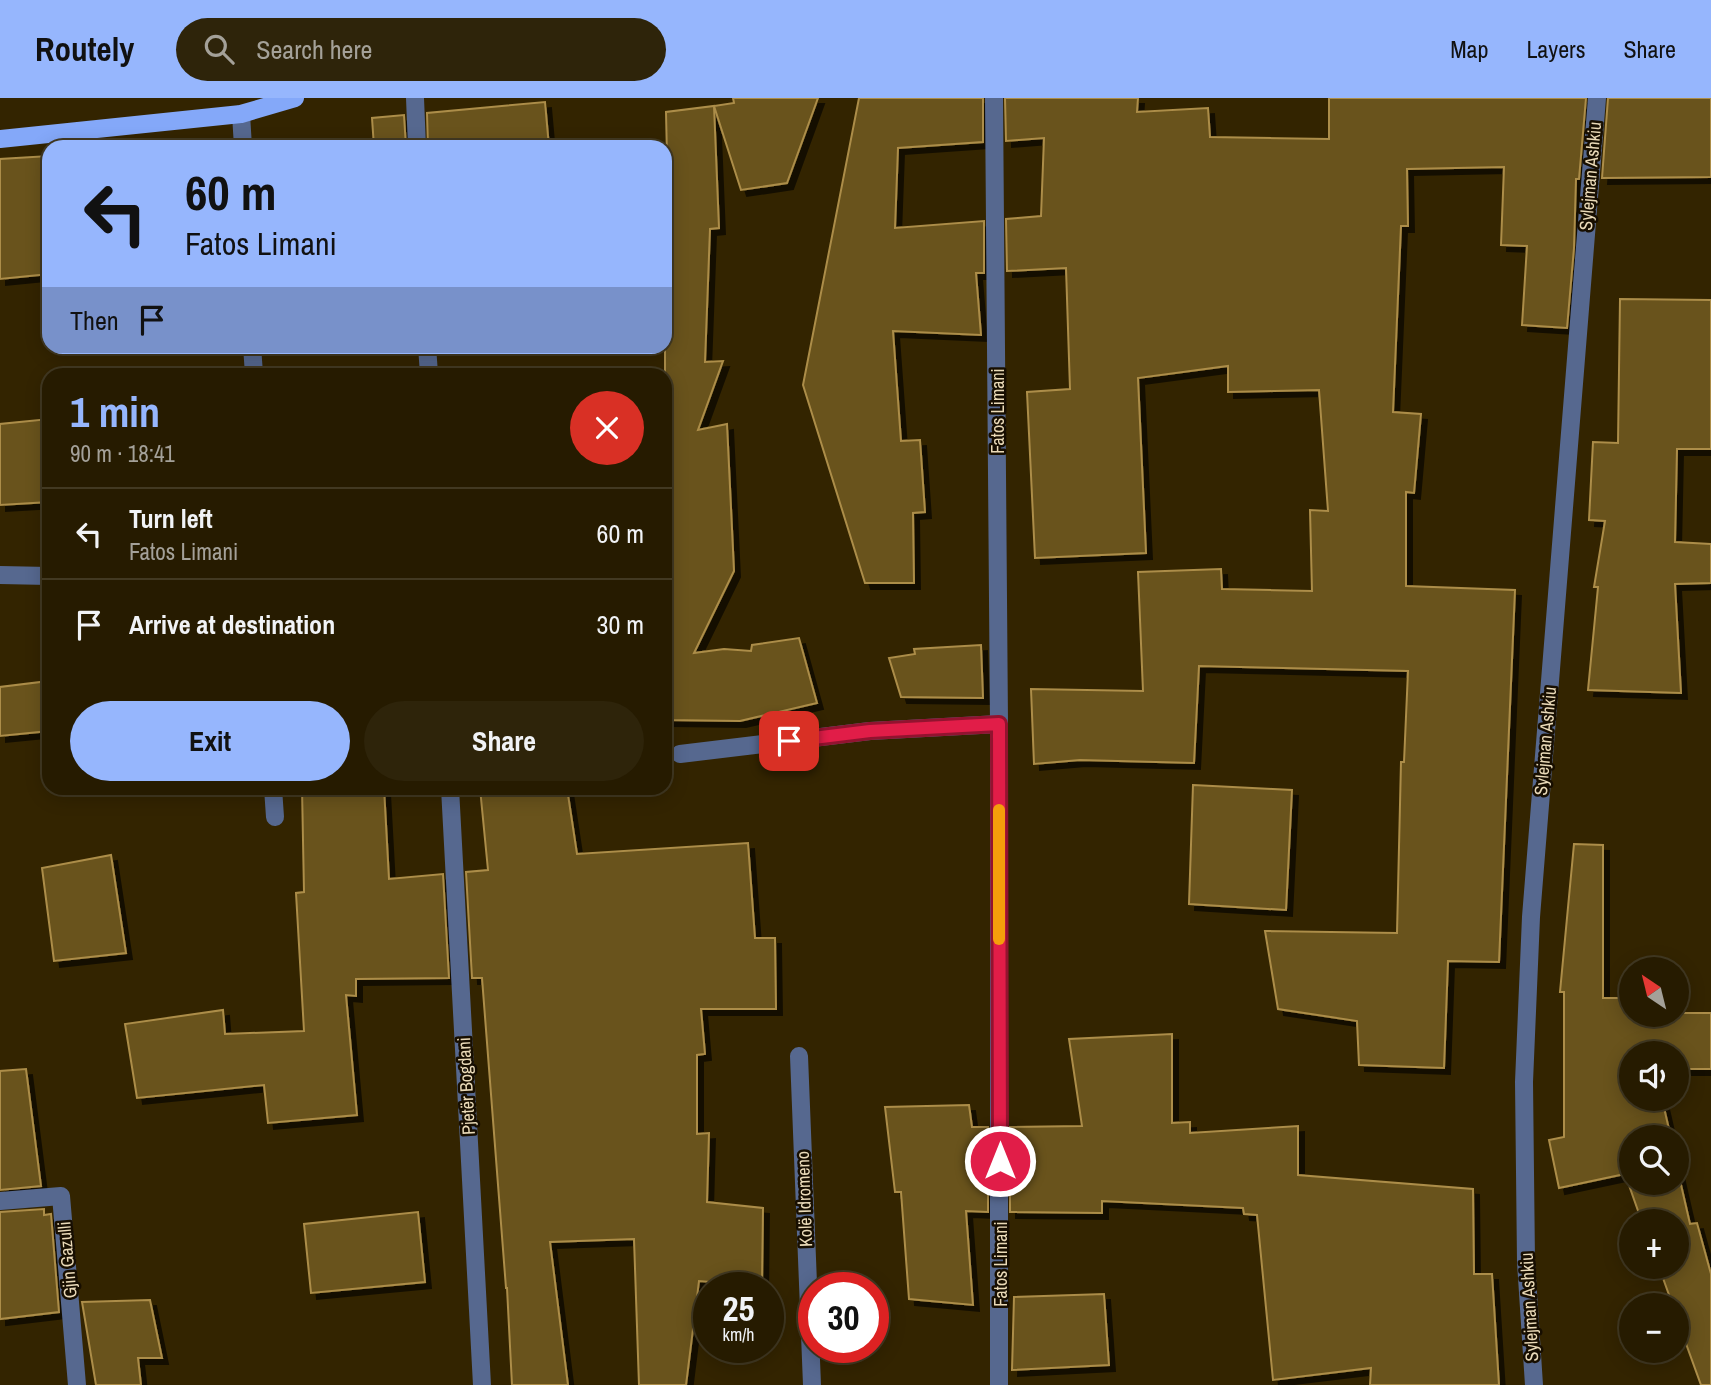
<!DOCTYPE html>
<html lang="en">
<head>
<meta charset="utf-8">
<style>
  :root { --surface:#261b00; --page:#2e240a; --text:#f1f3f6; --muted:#a4a199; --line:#423922; --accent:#96b6fd }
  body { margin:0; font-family:"Archivo Narrow",sans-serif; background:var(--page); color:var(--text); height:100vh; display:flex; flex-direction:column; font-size:26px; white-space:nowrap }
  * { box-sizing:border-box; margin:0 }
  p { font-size:23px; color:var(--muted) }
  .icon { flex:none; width:38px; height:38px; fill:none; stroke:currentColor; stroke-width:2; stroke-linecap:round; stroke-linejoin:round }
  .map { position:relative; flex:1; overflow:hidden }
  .panel { position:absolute; left:42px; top:270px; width:630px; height:427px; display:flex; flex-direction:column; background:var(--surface); border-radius:21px; box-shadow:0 4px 18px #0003,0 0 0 2px var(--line) }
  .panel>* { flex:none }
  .hud { position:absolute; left:42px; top:42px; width:630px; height:214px; border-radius:21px; box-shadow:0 4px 18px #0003,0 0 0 2px var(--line); background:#96b6fd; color:#111; overflow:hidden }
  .needle { width:46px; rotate:325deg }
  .controls { position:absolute; left:1619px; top:859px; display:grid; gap:14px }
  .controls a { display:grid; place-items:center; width:70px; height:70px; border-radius:50%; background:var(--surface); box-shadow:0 4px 18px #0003,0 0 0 2px var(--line); font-size:35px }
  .speed { position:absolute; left:693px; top:1174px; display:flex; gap:14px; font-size:35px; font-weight:700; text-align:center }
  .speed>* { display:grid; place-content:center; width:91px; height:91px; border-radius:50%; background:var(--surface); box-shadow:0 4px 18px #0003,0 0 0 2px var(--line); line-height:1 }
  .speed small { font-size:18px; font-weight:400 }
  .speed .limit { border:10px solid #d22; background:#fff; color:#111 }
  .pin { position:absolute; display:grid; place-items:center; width:60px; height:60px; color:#fff; margin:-30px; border-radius:14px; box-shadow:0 4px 10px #0006 }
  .me { position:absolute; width:77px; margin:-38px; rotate:0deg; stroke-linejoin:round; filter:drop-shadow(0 0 5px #0008) }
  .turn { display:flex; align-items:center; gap:24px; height:147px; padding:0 28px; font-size:32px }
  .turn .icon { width:91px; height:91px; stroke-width:2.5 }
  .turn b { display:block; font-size:49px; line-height:60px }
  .then { display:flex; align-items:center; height:66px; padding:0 28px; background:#0003; gap:14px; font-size:26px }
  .round { display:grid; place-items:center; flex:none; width:74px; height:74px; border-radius:37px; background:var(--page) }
  .head { display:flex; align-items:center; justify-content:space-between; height:119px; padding:0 28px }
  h1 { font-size:42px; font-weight:700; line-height:52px; color:var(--accent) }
  .action { display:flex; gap:14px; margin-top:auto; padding:14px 28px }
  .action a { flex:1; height:80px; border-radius:42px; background:var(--accent); color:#111; font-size:28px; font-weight:700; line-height:80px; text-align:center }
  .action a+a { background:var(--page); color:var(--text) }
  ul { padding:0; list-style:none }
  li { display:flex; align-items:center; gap:21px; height:91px; padding:0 28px; border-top:2px solid var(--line) }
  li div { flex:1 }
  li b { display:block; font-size:26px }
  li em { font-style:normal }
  header { display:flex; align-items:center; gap:42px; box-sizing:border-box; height:98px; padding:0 35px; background:var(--accent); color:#111 }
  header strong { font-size:33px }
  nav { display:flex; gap:38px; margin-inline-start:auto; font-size:24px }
  .search { width:490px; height:63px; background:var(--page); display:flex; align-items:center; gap:18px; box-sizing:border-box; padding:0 24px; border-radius:38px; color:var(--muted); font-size:26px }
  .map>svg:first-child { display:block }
</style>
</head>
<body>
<header>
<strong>Routely</strong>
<div class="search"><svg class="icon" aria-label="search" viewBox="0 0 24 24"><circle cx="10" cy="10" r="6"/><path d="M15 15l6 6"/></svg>Search here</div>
<nav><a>Map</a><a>Layers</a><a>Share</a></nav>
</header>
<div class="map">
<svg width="1711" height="1287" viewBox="0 0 1711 1287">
  <defs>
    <filter id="shadow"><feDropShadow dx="6" dy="6" stdDeviation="0" flood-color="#0009"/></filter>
  </defs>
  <rect width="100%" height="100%" fill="#332400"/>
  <g fill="#69521c" stroke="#ac8d48" stroke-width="2" filter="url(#shadow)">
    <polygon points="733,0 818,0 787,85 741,92 714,8 734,5"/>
    <polygon points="859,0 983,0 983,44 898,50 895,130 984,123 984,175 976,175 981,237 893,233 901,343 920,342 925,414 913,415 914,485 865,485 803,287"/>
    <polygon points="1005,0 1138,0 1137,14 1208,10 1210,39 1329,41 1329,0 1586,0 1579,81 1576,81 1574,150 1567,230 1522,227 1527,148 1501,147 1504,69 1407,71 1408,128 1401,128 1393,314 1421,316 1414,395 1406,394 1406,488 1515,492 1499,864 1448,863 1444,970 1359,967 1357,923 1278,911 1265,833 1397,835 1401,664 1404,664 1408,573 1199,568 1194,665 1080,662 1034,666 1031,591 1143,593 1138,474 1221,471 1222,491 1312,493 1310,412 1328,413 1319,292 1228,294 1228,268 1138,280 1146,455 1035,460 1027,294 1070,291 1066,170 1007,173 1006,121 1041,118 1044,40 1006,43"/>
    <polygon points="1608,0 1711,0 1711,79 1602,80"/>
    <polygon points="545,4 549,49 428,49 427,15"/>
    <polygon points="714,8 719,130 710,131 705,264 723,263 698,332 727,326 734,473 694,555 724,551 751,553 752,547 799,540 817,605 740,623 665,622 665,196 670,195 666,14"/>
    <polygon points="404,17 406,49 374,49 372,20"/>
    <polygon points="49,58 49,176 0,181 0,61"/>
    <polygon points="1620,201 1711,202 1711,351 1677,351 1675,444 1711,446 1711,485 1675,486 1681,595 1588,592 1598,489 1594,489 1605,423 1589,422 1593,344 1618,345"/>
    <polygon points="49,321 49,404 0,407 0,326"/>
    <polygon points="981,547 983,600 901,599 889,560 915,556 914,551"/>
    <polygon points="49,583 49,633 0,638 0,589"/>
    <polygon points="1193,687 1292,692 1286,812 1189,806"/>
    <polygon points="302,690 384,690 389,781 443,776 449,880 356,881 356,898 346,897 357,1017 268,1025 264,987 137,1000 125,926 223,912 225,936 304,933 296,795 304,794"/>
    <polygon points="480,690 567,690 577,756 748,745 755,840 775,840 776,911 701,911 705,956 697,957 697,1036 709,1035 707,1104 763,1110 762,1188 699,1183 686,1287 639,1287 634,1141 550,1144 568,1287 512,1287 507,1190 506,1190 482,880 472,880 466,774 488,772"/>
    <polygon points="1574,746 1603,747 1603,900 1631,900 1631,917 1676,917 1676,915 1711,915 1711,971 1676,971 1676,956 1631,956 1631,1001 1662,1001 1671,1040 1631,1040 1631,1085 1676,1085 1676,1065 1690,1126 1697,1125 1711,1176 1711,1287 1701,1287 1676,1218 1676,1208 1673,1208 1659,1169 1676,1169 1676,1124 1642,1124 1625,1076 1559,1090 1549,1042 1564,1039 1564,894 1560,894"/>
    <polygon points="111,757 126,855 54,863 42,770"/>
    <polygon points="1172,936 1172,1025 1190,1024 1190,1035 1298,1028 1298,1077 1473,1091 1474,1176 1492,1176 1499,1287 1370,1287 1371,1270 1273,1282 1257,1117 1244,1116 1243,1110 1102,1103 1102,1115 1010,1114 1010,1029 1082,1028 1069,941"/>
    <polygon points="26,971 41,1088 0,1092 0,973"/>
    <polygon points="969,1007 972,1029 988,1029 988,1114 966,1113 973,1207 909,1201 901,1094 895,1094 885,1009"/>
    <polygon points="44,1111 44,1117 51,1116 59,1214 0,1221 0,1114"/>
    <polygon points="418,1114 425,1184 311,1195 304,1126"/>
    <polygon points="1104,1196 1109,1267 1012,1272 1014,1199"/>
    <polygon points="150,1202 162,1260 138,1260 141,1287 96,1287 82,1204"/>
  </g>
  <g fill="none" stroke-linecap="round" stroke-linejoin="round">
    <g stroke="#56688f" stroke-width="18">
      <polyline points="415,0 417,49"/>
      <polyline points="994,0 999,626 999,1287"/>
      <polyline points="241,16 243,49"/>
      <polyline points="252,248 254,276"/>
      <polyline points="427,248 429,276"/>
      <polyline points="0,477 49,478"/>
      <polyline points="680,656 870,633 999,626"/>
      <polyline points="273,690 275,719"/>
      <polyline points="450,690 482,1287"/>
      <polyline points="799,958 812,1287"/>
      <polyline points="0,1103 61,1098 77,1287"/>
      <polyline points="1534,1287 1526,1164 1524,984 1531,819 1597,0"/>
    </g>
    <polyline stroke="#84a8f9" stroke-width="18" points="0,41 241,16 295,0"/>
  </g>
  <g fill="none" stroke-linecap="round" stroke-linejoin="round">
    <defs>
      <polyline id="route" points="789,643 870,633 999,626 1000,1063"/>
    </defs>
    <use href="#route" stroke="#92132f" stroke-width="18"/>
    <use href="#route" stroke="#e11d48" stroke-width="12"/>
    <polyline stroke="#f59e0b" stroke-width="12" points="999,712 999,841"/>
  </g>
  <g text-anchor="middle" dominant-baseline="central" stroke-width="5" stroke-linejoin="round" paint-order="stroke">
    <g font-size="18" fill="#eadab8" stroke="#170e00">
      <text transform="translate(1590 78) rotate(-85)">Sylejman Ashkiu</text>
      <text transform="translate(997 313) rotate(-90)">Fatos Limani</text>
      <text transform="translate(1545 643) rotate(-85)">Sylejman Ashkiu</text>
      <text transform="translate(466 988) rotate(-93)">Pjetër Bogdani</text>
      <text transform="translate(804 1101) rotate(-92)">Kolë Idromeno</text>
      <text transform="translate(67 1162) rotate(-95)">Gjin Gazulli</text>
      <text transform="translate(1000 1166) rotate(-90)">Fatos Limani</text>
      <text transform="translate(1529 1209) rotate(-93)">Sylejman Ashkiu</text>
    </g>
  </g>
</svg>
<div class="controls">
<a><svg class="needle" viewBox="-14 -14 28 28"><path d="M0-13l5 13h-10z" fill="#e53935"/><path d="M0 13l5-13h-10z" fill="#a4a199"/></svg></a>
<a><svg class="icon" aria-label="sound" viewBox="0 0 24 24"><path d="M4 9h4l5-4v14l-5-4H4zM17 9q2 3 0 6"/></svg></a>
<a><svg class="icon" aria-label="search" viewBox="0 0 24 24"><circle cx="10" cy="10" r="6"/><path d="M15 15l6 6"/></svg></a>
<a>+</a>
<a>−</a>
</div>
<div class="speed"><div>25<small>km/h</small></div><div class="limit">30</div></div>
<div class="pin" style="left:789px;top:643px;background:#d93025"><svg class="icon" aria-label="arrive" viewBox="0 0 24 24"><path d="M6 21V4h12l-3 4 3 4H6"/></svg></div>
<svg class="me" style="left:1000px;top:1063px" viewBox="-20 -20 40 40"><circle r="17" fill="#e11d48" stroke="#fff" stroke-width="3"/><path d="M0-11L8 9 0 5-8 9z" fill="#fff"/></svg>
<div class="hud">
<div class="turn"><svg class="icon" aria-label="left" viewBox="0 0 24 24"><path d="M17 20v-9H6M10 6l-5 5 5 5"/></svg><div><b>60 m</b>Fatos Limani</div></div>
<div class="then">Then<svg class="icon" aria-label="arrive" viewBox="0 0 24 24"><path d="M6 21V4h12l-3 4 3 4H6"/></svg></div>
</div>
<section class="panel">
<div class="head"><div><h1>1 min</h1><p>90 m · 18:41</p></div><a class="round" style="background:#d93025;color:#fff"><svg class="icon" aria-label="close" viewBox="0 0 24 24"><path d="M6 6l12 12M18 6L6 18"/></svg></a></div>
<ul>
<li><svg class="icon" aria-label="left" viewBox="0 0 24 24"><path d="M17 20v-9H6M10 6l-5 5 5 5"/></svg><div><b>Turn left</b><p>Fatos Limani</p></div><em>60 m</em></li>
<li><svg class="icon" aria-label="arrive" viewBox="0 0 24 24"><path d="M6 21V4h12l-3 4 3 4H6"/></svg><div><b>Arrive at destination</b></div><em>30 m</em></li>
</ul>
<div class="action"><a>Exit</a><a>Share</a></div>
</section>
</div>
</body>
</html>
